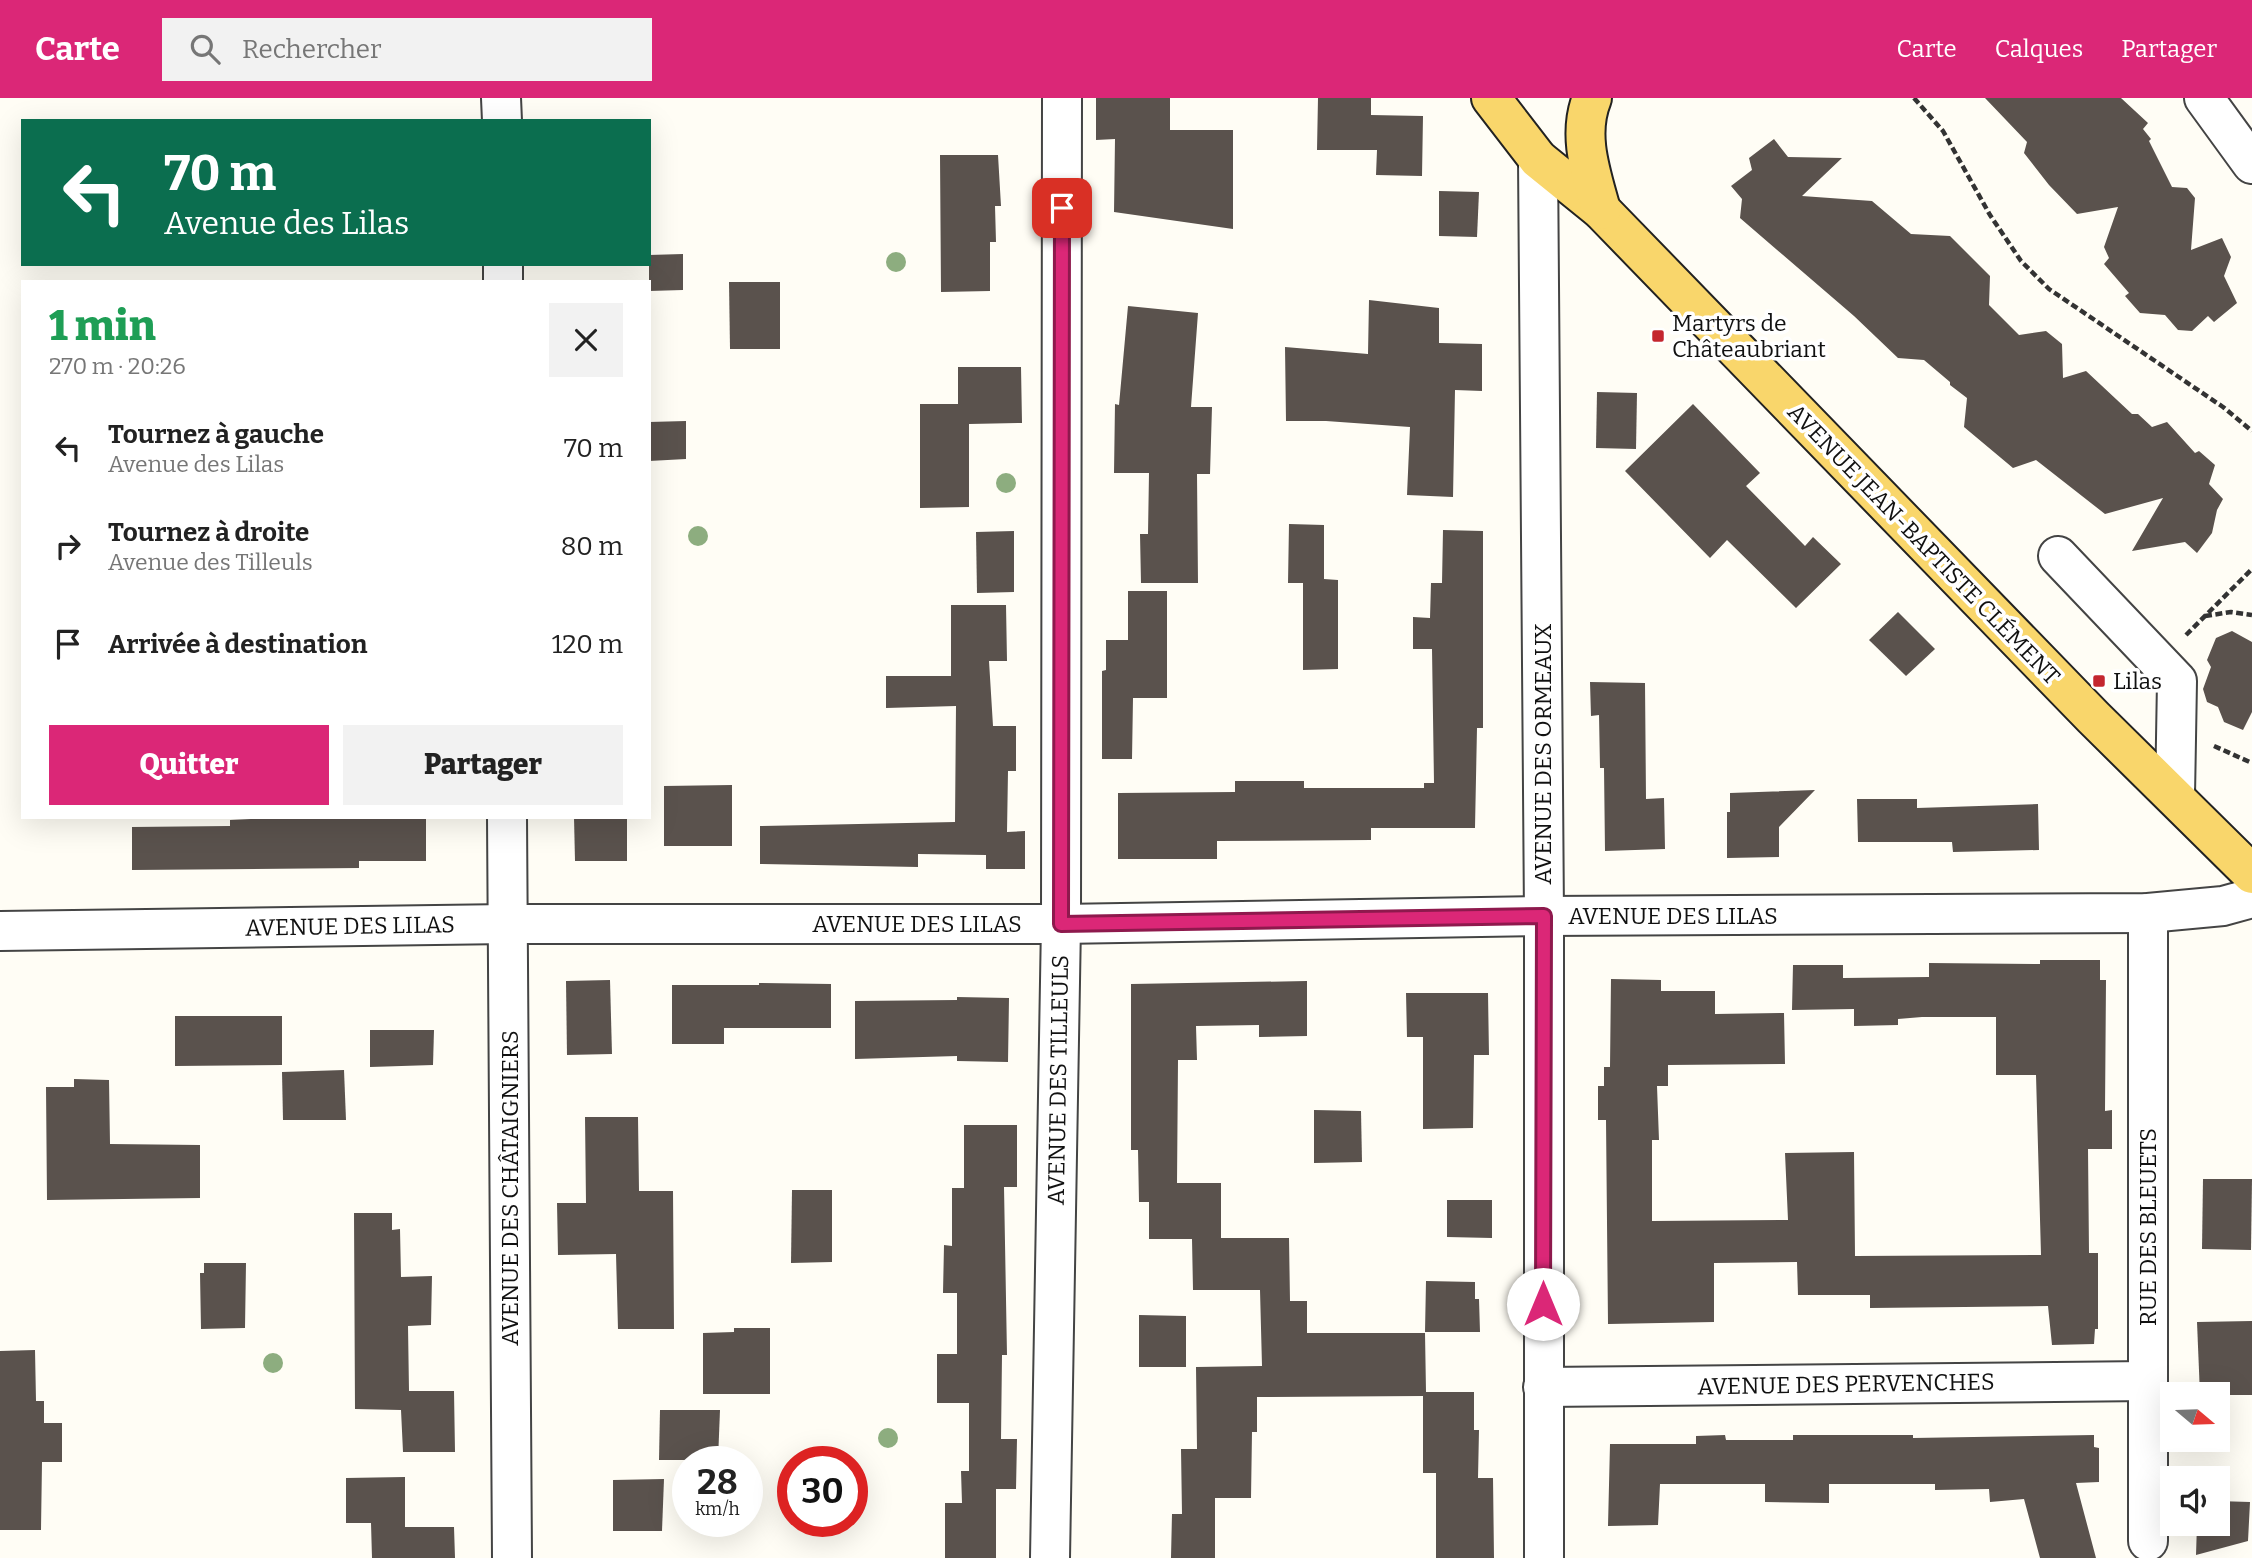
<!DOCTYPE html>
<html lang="fr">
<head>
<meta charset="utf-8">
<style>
  :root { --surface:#fff; --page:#f2f2f2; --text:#222; --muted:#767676; --accent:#db2777 }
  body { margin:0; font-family:Bitter,serif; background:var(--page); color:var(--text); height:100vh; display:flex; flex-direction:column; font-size:26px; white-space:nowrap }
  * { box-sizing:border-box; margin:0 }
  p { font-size:23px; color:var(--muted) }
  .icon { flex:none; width:38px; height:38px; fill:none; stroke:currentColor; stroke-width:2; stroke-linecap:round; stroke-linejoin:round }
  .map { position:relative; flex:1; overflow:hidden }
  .sheet { position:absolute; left:21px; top:182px; width:630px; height:539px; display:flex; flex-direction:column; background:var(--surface); border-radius:0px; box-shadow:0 7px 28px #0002 }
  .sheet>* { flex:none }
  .banner { position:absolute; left:21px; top:21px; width:630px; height:147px; border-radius:0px; box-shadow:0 7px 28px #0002; background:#0b6e4f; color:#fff; overflow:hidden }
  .needle { width:46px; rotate:109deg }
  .tools { position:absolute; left:2160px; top:1284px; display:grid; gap:14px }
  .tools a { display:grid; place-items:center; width:70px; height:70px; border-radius:0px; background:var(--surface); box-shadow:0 7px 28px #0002; font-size:35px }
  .speed { position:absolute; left:672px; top:1348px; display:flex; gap:14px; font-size:35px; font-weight:700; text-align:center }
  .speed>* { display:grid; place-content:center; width:91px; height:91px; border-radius:50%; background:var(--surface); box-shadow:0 7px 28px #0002; line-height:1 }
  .speed small { font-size:18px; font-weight:400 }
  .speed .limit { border:10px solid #d22; background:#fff; color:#111 }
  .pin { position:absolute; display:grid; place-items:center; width:60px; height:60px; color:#fff; margin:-30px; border-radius:14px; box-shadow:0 4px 10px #0006 }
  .me { position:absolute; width:77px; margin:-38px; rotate:0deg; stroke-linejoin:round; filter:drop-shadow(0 0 5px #0008) }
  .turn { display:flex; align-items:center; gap:24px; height:147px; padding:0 28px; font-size:32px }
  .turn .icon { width:91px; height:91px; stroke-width:2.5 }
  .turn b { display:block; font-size:49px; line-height:60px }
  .round { display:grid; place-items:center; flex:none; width:74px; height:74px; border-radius:0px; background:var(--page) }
  .summary { display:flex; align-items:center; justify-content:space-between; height:119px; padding:0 28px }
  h1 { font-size:42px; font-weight:800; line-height:52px; color:#1e9e55 }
  .button { display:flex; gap:14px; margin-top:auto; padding:14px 28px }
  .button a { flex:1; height:80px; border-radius:0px; background:var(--accent); color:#fff; font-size:28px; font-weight:800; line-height:80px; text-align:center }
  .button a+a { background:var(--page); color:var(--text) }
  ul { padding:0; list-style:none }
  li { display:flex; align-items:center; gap:21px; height:98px; padding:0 28px }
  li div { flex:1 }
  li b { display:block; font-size:26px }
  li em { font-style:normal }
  header { display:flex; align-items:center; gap:42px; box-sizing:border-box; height:98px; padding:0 35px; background:var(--accent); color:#fff }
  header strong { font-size:33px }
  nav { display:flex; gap:38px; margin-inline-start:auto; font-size:24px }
  .search { width:490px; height:63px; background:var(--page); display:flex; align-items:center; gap:18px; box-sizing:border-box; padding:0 24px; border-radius:0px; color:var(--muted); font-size:26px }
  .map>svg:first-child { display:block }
</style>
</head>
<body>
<header>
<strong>Carte</strong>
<div class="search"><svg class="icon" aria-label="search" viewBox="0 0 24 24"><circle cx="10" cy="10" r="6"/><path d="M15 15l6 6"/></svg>Rechercher</div>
<nav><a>Carte</a><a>Calques</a><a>Partager</a></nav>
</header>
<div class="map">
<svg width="2252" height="1460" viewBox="0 0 2252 1460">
  <rect width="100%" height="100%" fill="#fffdf5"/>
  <g fill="#5a524d">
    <polygon points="1096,0 1170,0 1170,32 1233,32 1233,131 1114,114 1115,41 1096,42"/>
    <polygon points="1318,0 1371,0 1371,17 1423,18 1422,78 1376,77 1377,52 1317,52"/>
    <polygon points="1985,0 2121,0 2148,25 2143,31 2151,41 2149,43 2172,89 2187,90 2195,100 2191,152 2222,140 2231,159 2224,178 2237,205 2214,224 2208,218 2192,233 2178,232 2165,217 2140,215 2125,198 2129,195 2104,166 2109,160 2104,149 2118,109 2077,116 2049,87 2024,55 2027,44"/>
    <polygon points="1774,41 1788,59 1842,60 1802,98 1872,103 1911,136 1950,138 1990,178 1989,207 2019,237 2046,233 2062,246 2063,280 2086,273 2132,316 2138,316 2152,329 2167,324 2195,355 2199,353 2215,367 2209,386 2223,401 2217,412 2212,435 2197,455 2185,444 2132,453 2163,400 2105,416 2036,362 2013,370 1964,329 1967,300 1950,287 1950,284 1924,262 1898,260 1854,218 1740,120 1742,101 1731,88 1752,72 1749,60"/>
    <polygon points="940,57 998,57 1001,108 995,108 996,144 990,144 990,193 941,194"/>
    <polygon points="1439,93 1479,94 1477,139 1439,138"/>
    <polygon points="683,156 683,192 649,193 649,157"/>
    <polygon points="729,184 780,184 780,251 730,251"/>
    <polygon points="1369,202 1439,210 1439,245 1482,246 1482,293 1455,292 1453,399 1407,397 1410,329 1326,323 1286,323 1285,249 1368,256"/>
    <polygon points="1128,208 1198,215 1191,309 1212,309 1210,376 1197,376 1198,485 1141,485 1140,436 1148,436 1149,375 1114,375 1115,306 1119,307"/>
    <polygon points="958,269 1021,269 1022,325 969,326 969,409 920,410 920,306 958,306"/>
    <polygon points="1597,294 1637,295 1636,351 1596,350"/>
    <polygon points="1693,306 1760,375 1746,388 1805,448 1813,439 1841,466 1796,510 1727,442 1710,460 1625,373"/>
    <polygon points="686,323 686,361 649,363 649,324"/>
    <polygon points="1289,426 1324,427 1324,481 1338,482 1338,571 1303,572 1303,485 1288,485"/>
    <polygon points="1443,432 1483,433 1483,630 1477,630 1475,730 1371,730 1371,742 1217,743 1217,761 1118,761 1118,695 1235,694 1235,683 1304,683 1304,690 1424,690 1424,685 1434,685 1432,551 1413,551 1413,519 1430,520 1431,485 1442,485"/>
    <polygon points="1014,433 1014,494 977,495 976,434"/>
    <polygon points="1128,493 1167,493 1167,600 1133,600 1132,661 1102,661 1102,573 1106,572 1106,542 1128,542"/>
    <polygon points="951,507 1006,507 1007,563 989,563 993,628 1016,628 1016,673 1008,673 1007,734 1025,733 1025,771 986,771 986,757 918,756 918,769 760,766 760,728 955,724 956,608 886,610 886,578 951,578"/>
    <polygon points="1898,514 1935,551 1906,578 1869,542"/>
    <polygon points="2232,533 2252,544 2252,614 2243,632 2224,624 2218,609 2207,604 2203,591 2211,569 2207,562 2216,540"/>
    <polygon points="1590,584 1645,585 1646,701 1664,700 1665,751 1605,753 1604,670 1600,670 1599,617 1591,618"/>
    <polygon points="732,687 732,748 664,748 664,688"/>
    <polygon points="1815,692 1779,729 1779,759 1727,760 1727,714 1730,714 1730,695"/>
    <polygon points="1857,701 1917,701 1917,710 2038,706 2039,752 1953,754 1952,744 1858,744"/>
    <polygon points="297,719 426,719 426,763 359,763 359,770 132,772 132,729 230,728 230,722"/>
    <polygon points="574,719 627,719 627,763 575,763"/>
    <polygon points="2040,862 2100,862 2100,882 2106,882 2105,1013 2112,1012 2112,1051 2088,1051 2089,1155 2098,1155 2098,1231 2095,1231 2094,1246 2052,1247 2048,1208 1870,1210 1870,1197 1798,1197 1797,1164 1714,1165 1714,1224 1608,1226 1606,1022 1598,1022 1598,988 1604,988 1604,969 1610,969 1611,881 1661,882 1661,893 1715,893 1715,916 1784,915 1785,966 1668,967 1668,988 1657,988 1659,1042 1652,1042 1652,1123 1788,1122 1785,1055 1854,1054 1855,1158 2041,1157 2036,977 1996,977 1996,919 1922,919 1898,921 1898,927 1854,928 1854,911 1792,912 1793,867 1843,867 1843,880 1929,879 1929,865 2040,866"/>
    <polygon points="610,882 612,956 567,957 566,883"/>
    <polygon points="1307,883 1307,938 1259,939 1259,927 1196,928 1197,962 1178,962 1177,1085 1221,1085 1221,1140 1289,1140 1290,1203 1307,1203 1307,1235 1425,1235 1426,1294 1474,1294 1474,1332 1479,1332 1478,1380 1493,1380 1494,1460 1436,1460 1436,1375 1423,1375 1423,1298 1257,1299 1257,1334 1252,1334 1251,1400 1215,1400 1215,1460 1171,1460 1172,1416 1182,1416 1181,1351 1197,1351 1196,1269 1262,1268 1260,1192 1193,1192 1192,1141 1149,1141 1149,1104 1139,1104 1138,1052 1131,1052 1131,886"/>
    <polygon points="759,885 831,886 831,930 724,930 724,946 672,946 672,887 759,887"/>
    <polygon points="1406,895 1488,895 1489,957 1474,957 1473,1030 1423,1031 1423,939 1407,939"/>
    <polygon points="957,899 1009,900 1008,964 957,963 957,958 855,961 855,903 957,902"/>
    <polygon points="175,918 282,918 282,967 175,968"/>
    <polygon points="370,932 434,932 433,967 370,969"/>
    <polygon points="344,972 346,1022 283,1022 282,974"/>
    <polygon points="74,981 109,982 110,1046 200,1047 200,1100 47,1102 46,989 74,989"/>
    <polygon points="1314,1012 1361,1013 1362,1064 1314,1065"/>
    <polygon points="585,1019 638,1019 639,1093 673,1093 674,1231 618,1231 616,1156 558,1157 557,1105 586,1105"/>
    <polygon points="964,1027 1017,1027 1017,1089 1004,1089 1007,1257 1002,1257 1001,1341 1017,1341 1016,1391 996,1391 996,1460 945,1460 945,1405 962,1405 961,1373 969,1373 969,1305 937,1305 937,1256 957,1256 957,1195 943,1195 944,1147 952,1148 952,1090 964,1090"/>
    <polygon points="2203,1081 2252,1081 2251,1152 2202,1151"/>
    <polygon points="792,1092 832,1092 832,1164 791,1165"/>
    <polygon points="1447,1102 1492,1102 1492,1140 1447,1139"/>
    <polygon points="354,1115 392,1115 392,1132 400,1131 401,1179 432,1178 431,1227 408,1228 409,1293 454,1293 455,1354 403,1354 401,1312 355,1311"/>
    <polygon points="204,1165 246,1165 245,1230 201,1231 200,1175 204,1175"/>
    <polygon points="1426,1183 1475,1184 1475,1201 1479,1201 1480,1234 1425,1234"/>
    <polygon points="1139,1217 1186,1218 1186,1269 1139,1269"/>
    <polygon points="2252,1223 2252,1297 2200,1297 2197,1224"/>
    <polygon points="734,1230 770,1230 770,1296 703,1296 703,1235 734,1234"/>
    <polygon points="35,1252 36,1303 44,1303 44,1325 62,1325 62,1364 42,1364 41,1432 0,1432 0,1253"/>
    <polygon points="660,1312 720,1312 718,1362 659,1362"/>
    <polygon points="1725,1337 1726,1342 1793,1342 1793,1337 1913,1337 1913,1340 2094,1337 2094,1349 2099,1350 2099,1384 2076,1385 2096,1460 2040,1460 2024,1401 1990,1404 1989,1391 1935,1392 1935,1386 1829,1386 1829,1405 1765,1404 1765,1386 1660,1386 1658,1427 1608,1428 1610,1346 1696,1346 1696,1338"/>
    <polygon points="405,1379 405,1429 454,1429 455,1460 372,1460 371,1425 346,1425 346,1380"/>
    <polygon points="664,1381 662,1433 613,1433 613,1382"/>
    <polygon points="2217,1403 2250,1404 2248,1443 2196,1457 2197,1426 2217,1426"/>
  </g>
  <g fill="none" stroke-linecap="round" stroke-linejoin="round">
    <defs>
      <g id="minor">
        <polyline points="501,0 502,23"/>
        <polyline points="2204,0 2252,66"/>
        <polyline points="1538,61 1544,818 1544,1460"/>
        <polyline points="503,166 503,184"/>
        <polyline points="2058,458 2177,583 2175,698"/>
        <polyline points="507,719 512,1460"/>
        <polyline points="0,833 508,826 1061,826 1544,818 2148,815 2223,808 2252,800"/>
        <polyline points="1543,1289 2148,1283"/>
        <polyline points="2148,1443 2148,815"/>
        <polyline points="1050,1460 1061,826 1062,0"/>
      </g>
      <g id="major">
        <polyline points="1491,0 1538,61 1601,112 2093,619 2252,776"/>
        <path d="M1592,0C1577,37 1591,75 1601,112"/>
      </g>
    </defs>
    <use href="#minor" stroke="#444" stroke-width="42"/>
    <use href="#major" stroke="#222" stroke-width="42"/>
    <g stroke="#333" stroke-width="4.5" stroke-dasharray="7 3.5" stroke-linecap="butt">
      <polyline points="1914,0 1943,33 1990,117 2021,163 2049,191 2223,309 2252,333"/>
      <polyline points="2205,518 2231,514 2252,517"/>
      <polyline points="2186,537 2252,471"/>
      <polyline points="2214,648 2252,665"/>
    </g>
    <use href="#minor" stroke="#fff" stroke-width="38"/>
    <use href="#major" stroke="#f9d66b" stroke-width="38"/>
  </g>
  <g fill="#8dad7f">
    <circle cx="896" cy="164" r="10"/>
    <circle cx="1006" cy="385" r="10"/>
    <circle cx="698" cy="438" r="10"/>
    <circle cx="273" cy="1265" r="10"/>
    <circle cx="888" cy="1340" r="10"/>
  </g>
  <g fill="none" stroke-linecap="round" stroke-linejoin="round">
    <defs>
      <polyline id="route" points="1062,110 1061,826 1544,818 1543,1206"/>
    </defs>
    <use href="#route" stroke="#8e194d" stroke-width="18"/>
    <use href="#route" stroke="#db2777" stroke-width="12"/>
  </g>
  <g fill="#c4262e" stroke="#fff" stroke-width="2.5">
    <rect x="1651" y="231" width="14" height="14" rx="3.5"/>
    <rect x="2092" y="576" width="14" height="14" rx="3.5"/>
  </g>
  <g text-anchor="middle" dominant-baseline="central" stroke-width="7" stroke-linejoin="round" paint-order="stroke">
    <g font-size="23" fill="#111" stroke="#fff" text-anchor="start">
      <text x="1672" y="225">Martyrs de<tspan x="1672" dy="26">Châteaubriant</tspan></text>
      <text x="2113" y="583">Lilas</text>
    </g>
    <g font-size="23" fill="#111" stroke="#fff">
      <text transform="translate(1924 446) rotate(46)">AVENUE JEAN-BAPTISTE CLÉMENT</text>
      <text transform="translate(1543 656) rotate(-90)">AVENUE DES ORMEAUX</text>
      <text x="1673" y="818">AVENUE DES LILAS</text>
      <text x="917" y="826">AVENUE DES LILAS</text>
      <text transform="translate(350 828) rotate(-1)">AVENUE DES LILAS</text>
      <text transform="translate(1058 982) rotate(-89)">AVENUE DES TILLEULS</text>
      <text transform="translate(510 1090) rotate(-90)">AVENUE DES CHÂTAIGNIERS</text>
      <text transform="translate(2148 1129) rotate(-90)">RUE DES BLEUETS</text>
      <text transform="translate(1846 1286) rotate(-1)">AVENUE DES PERVENCHES</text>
    </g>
  </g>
</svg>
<div class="tools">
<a><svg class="needle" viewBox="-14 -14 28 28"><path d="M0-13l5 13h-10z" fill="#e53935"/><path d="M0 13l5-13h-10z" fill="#767676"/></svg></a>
<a><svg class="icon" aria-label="sound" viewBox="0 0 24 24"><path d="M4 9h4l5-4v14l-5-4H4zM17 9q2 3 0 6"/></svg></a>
</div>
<div class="speed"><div>28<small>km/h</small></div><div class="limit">30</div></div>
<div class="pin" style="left:1062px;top:110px;background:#d93025"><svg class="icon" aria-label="arrive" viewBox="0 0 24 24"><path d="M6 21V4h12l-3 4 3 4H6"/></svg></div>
<svg class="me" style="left:1543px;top:1206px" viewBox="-20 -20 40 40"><circle r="19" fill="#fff"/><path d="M0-13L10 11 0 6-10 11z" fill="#db2777"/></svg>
<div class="banner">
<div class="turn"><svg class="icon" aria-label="left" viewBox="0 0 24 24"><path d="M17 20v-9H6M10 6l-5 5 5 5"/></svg><div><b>70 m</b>Avenue des Lilas</div></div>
</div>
<section class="sheet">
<div class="summary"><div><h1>1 min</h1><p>270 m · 20:26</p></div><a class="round"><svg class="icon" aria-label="close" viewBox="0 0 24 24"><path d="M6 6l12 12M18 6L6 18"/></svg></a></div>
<ul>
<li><svg class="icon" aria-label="left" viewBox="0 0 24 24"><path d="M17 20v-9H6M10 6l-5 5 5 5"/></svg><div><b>Tournez à gauche</b><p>Avenue des Lilas</p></div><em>70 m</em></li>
<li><svg class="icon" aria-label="right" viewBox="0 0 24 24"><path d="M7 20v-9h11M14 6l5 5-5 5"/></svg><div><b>Tournez à droite</b><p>Avenue des Tilleuls</p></div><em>80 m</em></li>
<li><svg class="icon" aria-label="arrive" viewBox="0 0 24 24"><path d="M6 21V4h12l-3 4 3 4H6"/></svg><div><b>Arrivée à destination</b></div><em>120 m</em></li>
</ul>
<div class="button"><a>Quitter</a><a>Partager</a></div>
</section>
</div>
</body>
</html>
